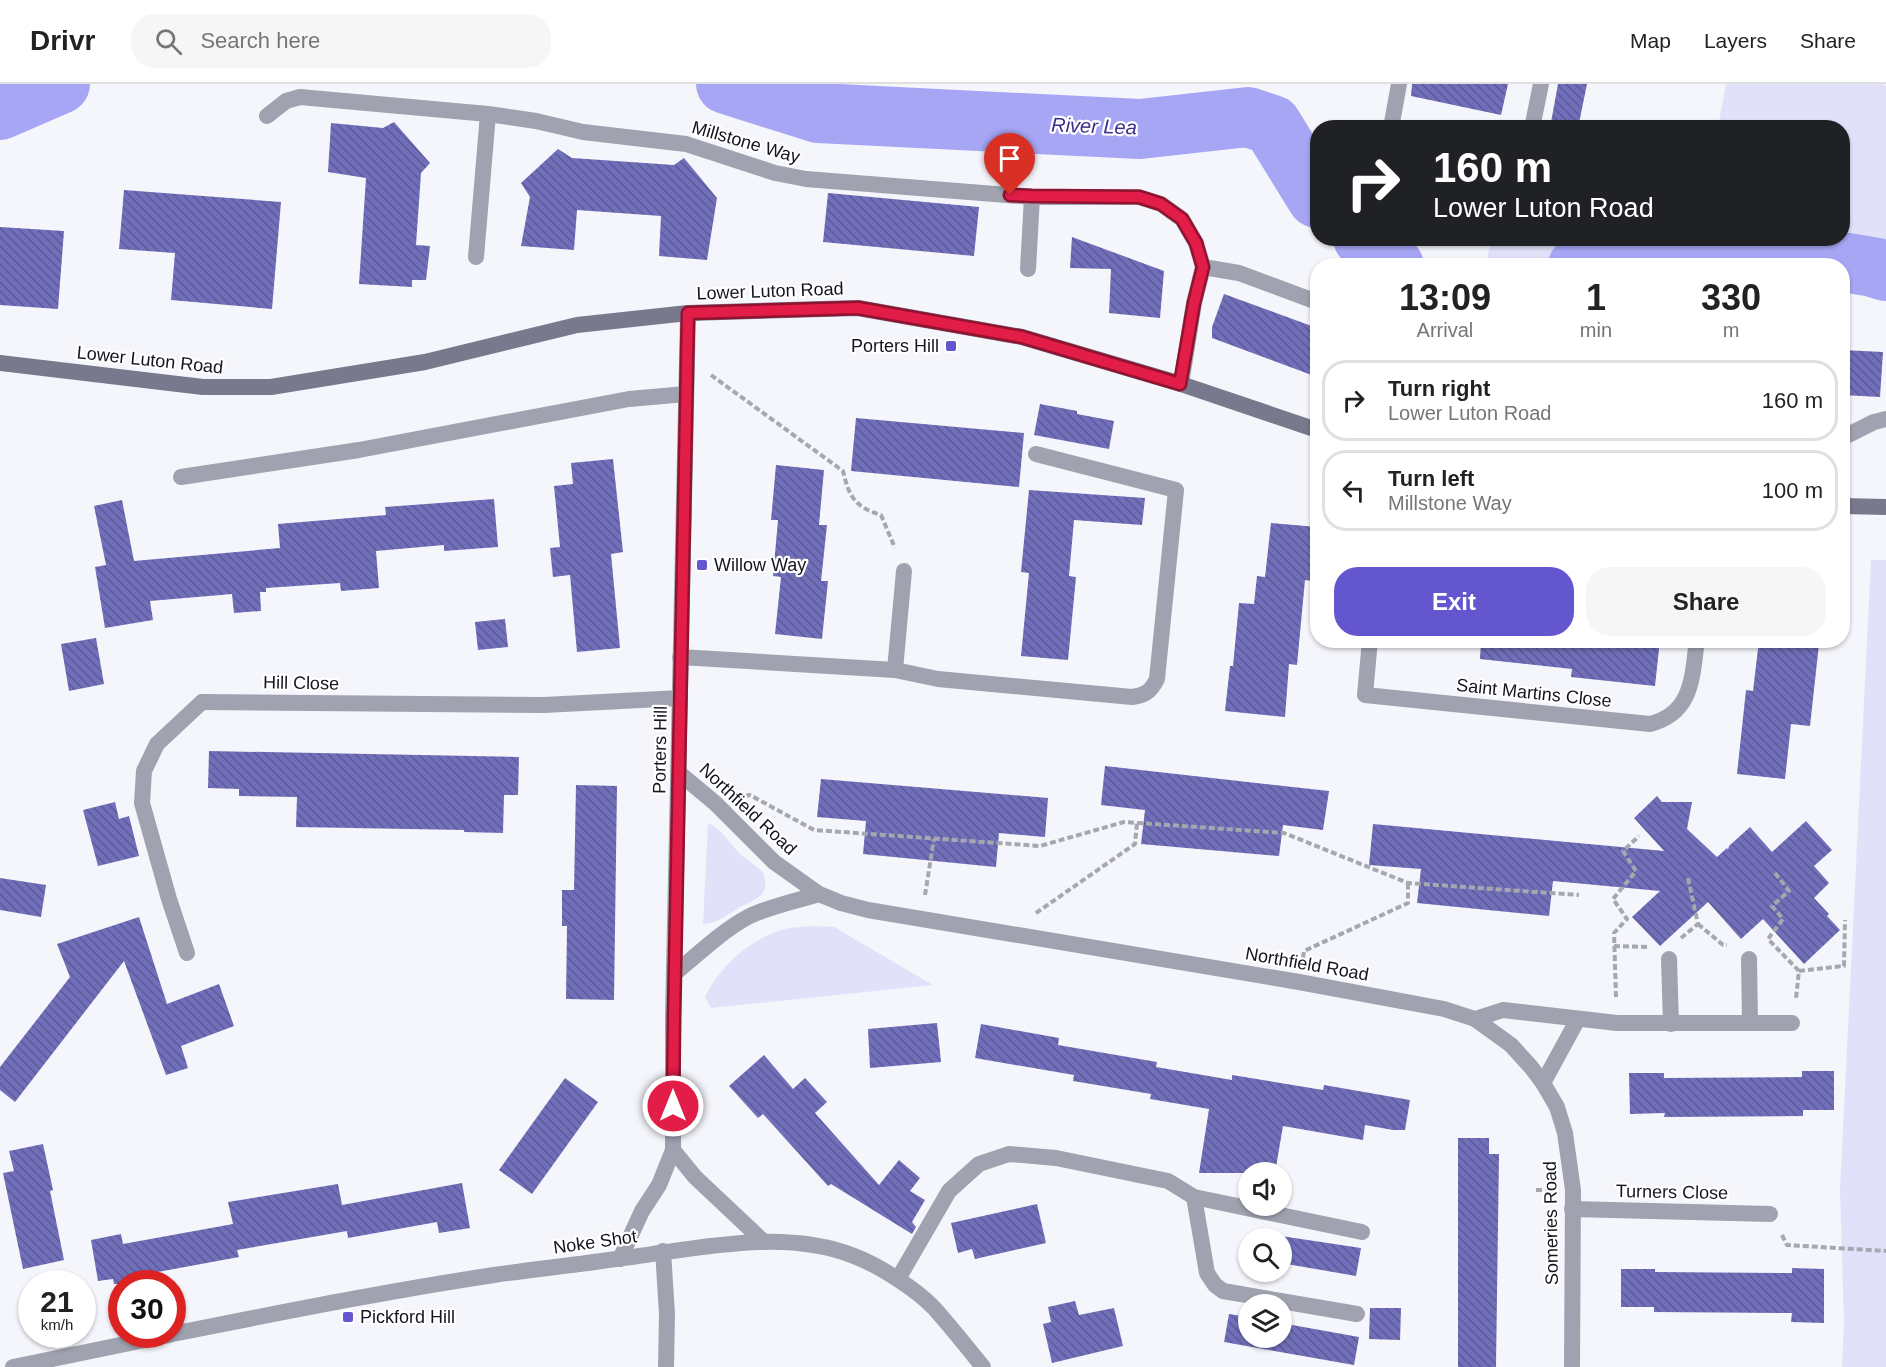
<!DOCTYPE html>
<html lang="en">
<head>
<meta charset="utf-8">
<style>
  :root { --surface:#fff; --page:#f6f6f6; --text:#222; --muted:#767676; --line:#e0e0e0; --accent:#6456cf }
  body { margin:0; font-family:Helvetica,sans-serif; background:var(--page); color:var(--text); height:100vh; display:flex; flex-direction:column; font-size:22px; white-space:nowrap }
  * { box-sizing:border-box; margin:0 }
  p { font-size:20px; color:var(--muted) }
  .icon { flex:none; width:33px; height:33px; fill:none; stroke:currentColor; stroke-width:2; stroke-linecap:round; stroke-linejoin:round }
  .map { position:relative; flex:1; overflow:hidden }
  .side { position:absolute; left:1310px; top:174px; width:540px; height:390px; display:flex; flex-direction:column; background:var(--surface); border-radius:24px; box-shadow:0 2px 4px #0004 }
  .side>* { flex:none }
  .banner { position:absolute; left:1310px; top:36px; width:540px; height:126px; border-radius:24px; box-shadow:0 2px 4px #0004; background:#202124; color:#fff; overflow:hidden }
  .tools { position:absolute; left:1238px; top:1078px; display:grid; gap:12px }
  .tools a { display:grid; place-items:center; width:54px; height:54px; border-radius:50%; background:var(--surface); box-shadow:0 2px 4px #0004; font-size:30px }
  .speed { position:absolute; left:18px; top:1186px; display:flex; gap:12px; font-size:30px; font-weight:700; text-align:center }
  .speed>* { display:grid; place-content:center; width:78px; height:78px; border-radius:50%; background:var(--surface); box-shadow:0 2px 4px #0004; line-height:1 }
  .speed small { font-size:15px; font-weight:400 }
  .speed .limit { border:9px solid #d22; background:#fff; color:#111 }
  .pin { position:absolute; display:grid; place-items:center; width:51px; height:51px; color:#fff; margin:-62px -26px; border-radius:50% 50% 50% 0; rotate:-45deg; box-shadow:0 0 6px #0007 }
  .pin .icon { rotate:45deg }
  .me { position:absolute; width:66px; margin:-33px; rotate:0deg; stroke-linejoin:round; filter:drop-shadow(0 0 4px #0008) }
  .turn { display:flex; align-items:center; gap:21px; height:126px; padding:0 24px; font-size:27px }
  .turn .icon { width:78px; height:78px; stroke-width:2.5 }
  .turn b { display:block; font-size:42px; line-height:51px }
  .eta { display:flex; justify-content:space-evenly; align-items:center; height:102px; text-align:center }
  .eta b { font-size:36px; font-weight:800; line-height:42px }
  .primary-button { display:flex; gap:12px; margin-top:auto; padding:12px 24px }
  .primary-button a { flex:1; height:69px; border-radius:24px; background:var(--accent); color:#fff; font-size:24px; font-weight:800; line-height:69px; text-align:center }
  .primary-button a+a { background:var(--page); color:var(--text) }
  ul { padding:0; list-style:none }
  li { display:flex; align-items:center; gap:18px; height:81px; margin:0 12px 9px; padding:0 12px; border:3px solid var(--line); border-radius:24px }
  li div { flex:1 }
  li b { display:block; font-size:22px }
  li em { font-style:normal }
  header { display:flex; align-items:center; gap:36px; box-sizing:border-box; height:84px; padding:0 30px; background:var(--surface); border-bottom:2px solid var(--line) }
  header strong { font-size:28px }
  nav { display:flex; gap:33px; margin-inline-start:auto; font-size:21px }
  .search { width:420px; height:54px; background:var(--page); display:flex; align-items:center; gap:15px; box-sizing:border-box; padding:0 21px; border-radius:24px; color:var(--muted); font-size:22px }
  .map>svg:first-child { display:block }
</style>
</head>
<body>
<header>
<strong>Drivr</strong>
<div class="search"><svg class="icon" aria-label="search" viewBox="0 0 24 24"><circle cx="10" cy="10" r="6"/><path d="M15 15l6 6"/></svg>Search here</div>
<nav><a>Map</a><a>Layers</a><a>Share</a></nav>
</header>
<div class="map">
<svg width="1886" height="1283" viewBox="0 0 1886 1283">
  <defs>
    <pattern id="building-back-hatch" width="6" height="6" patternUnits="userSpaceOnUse" patternTransform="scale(1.5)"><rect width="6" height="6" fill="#726fba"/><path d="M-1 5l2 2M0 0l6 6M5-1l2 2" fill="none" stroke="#5c5a97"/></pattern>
  </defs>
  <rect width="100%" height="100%" fill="#f5f6fc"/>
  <g fill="#e1e2fa">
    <polygon points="1726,0 1883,0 1886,2 1886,176 1781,155 1842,154 1842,44 1718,43"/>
    <polygon points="1491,155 1491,154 1646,155 1569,171 1543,181 1486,181"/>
    <polygon points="1871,476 1886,476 1886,1283 1842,1283 1844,1239 1840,1106"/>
    <path d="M708,739C722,745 730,760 741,771C748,777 758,782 763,789C766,794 766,802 764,807C760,815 745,820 737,825C726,831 716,840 703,840Z"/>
    <path d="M812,842L834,843L933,901L711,924L705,913C721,881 750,855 785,845C793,843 804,843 812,842Z"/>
  </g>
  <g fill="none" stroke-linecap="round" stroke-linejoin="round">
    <g stroke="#a7a6f5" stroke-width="60">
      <polyline points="726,0 818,29 1140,45 1248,33 1272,41 1317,114"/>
      <polyline points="0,26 60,0"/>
      <polyline points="1363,154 1394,182"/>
      <polyline points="1578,182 1713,157 1873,183 1886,187"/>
    </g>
  </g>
  <g fill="url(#building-back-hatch)">
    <polygon points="1412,0 1508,0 1501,31 1411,12"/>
    <polygon points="1558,0 1587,0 1578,44 1550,44"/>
    <polygon points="394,38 430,79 421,89 416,161 430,162 426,196 412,196 412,203 359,200 366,94 328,88 331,39 383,44"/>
    <polygon points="558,65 572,74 674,81 684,74 717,114 707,176 659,172 661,132 577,126 574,166 521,162 530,113 521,99"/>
    <polygon points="124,106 281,118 272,225 171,216 175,169 119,165"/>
    <polygon points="828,109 979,123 974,172 823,158"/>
    <polygon points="0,143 64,147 58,225 0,221"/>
    <polygon points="1072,153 1164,187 1160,234 1109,229 1111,185 1070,184"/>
    <polygon points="1224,210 1317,244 1317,293 1212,254 1212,243"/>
    <polygon points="1842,266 1883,268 1880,313 1842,311"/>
    <polygon points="1040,320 1077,327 1077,330 1114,337 1109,365 1034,351"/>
    <polygon points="856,334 1024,349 1019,403 851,387"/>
    <polygon points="613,375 623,468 611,470 620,564 577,568 570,491 553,493 550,464 560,463 554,402 573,400 571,379"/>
    <polygon points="776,381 824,386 819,441 827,441 821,497 828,497 822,555 775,550 781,493 773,492 778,436 771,436"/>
    <polygon points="1029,406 1145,414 1142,441 1074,436 1069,492 1076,493 1068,576 1021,572 1029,489 1021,488"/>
    <polygon points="494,415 498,463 444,467 444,461 376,467 379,504 341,507 340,499 266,504 266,508 260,508 261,527 234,529 232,510 150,517 153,536 105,544 95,483 106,481 94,422 122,416 134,477 280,464 278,440 386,431 385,423"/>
    <polygon points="1271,439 1317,443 1312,497 1305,496 1297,581 1289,580 1285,633 1225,627 1230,582 1233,582 1239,519 1254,520 1257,492 1265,493"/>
    <polygon points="505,535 508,563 478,566 475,538"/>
    <polygon points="96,554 104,600 69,607 61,560"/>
    <polygon points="1481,556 1660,556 1655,602 1571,593 1572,585 1480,575"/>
    <polygon points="1759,556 1789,556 1819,560 1810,642 1791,640 1785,695 1737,690 1746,606 1753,607"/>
    <polygon points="209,667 519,673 518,711 504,711 503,749 464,748 464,746 296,743 297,713 239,712 239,705 208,704"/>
    <polygon points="1105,682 1329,707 1323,746 1283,741 1279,772 1141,760 1145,726 1101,721"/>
    <polygon points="821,695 1048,714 1045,753 999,749 996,783 863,770 866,737 817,733"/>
    <polygon points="576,701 617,702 614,916 566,915 567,842 562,842 562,806 574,806"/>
    <polygon points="1657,712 1662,718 1692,718 1687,745 1717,773 1727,764 1728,766 1729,762 1750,743 1772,768 1806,737 1832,766 1814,782 1829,799 1814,814 1829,830 1827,832 1840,846 1804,880 1763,835 1741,855 1708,818 1660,862 1632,833 1660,807 1553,797 1549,832 1417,819 1421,785 1369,781 1373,740 1664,767 1634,734"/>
    <polygon points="115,718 119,735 129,732 139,772 98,782 83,726"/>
    <polygon points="0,794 46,801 41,833 0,826"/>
    <polygon points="139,833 167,920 219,900 234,942 181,962 188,984 166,991 124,877 15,1018 0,1006 0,983 70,893 57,860"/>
    <polygon points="937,939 941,978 870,984 868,945"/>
    <polygon points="981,940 1059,954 1058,961 1157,978 1156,983 1232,996 1232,991 1323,1006 1324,1001 1410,1016 1405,1046 1393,1046 1365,1041 1363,1056 1283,1042 1275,1089 1199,1089 1209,1025 1150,1015 1151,1010 1073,997 1074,991 975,974"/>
    <polygon points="764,971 793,1005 805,994 827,1018 815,1029 879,1101 899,1076 920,1094 910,1107 925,1116 912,1138 916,1143 912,1150 831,1100 828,1102 763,1030 758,1034 729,1002"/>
    <polygon points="1802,987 1834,987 1834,1026 1803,1026 1803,1032 1664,1033 1665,1029 1630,1030 1629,989 1664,989 1664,994 1802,993"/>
    <polygon points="565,994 598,1018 532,1110 499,1086"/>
    <polygon points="1458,1054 1489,1054 1489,1070 1499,1070 1496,1283 1458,1283"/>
    <polygon points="43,1060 53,1106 50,1107 64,1176 23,1185 3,1089 14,1087 9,1067"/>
    <polygon points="462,1099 470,1144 439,1149 437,1138 348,1154 347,1147 237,1166 239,1173 147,1190 149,1200 114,1200 113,1195 98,1197 91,1156 121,1150 123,1160 233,1140 228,1118 338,1100 342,1121"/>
    <polygon points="1037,1120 1046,1159 975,1175 972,1165 958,1169 951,1139"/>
    <polygon points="1281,1152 1361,1164 1356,1192 1281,1179"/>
    <polygon points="1792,1184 1824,1185 1824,1239 1791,1238 1792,1229 1654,1228 1654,1223 1621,1223 1621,1185 1655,1185 1655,1188 1792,1189"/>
    <polygon points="1075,1217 1079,1231 1114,1224 1123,1262 1052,1279 1043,1240 1051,1238 1048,1223"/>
    <polygon points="1370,1224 1401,1224 1400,1256 1369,1255"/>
    <polygon points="1229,1230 1248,1233 1248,1254 1281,1254 1281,1239 1359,1253 1354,1281 1224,1258"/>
  </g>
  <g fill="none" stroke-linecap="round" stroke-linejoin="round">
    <g stroke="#a6a7af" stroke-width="4" stroke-dasharray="6 3" stroke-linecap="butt">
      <path d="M711,291L843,387C849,413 855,423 881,431L895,464"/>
      <polyline points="745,712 750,711 814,746 1040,762 1124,738 1284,749 1408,799 1579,811"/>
      <polyline points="1775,789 1789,807 1772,822 1783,835 1768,855 1799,887 1796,914"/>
      <polyline points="925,811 934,755"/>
      <polyline points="1036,829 1135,760 1137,739"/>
      <polyline points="1698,840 1723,861 1727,861"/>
      <polyline points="1681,854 1698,840 1688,794"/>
      <polyline points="1614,862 1647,863"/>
      <polyline points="1303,874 1304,867 1408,819 1408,799"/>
      <polyline points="1799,887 1844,882 1845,836"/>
      <polyline points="1616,913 1614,849 1627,835 1613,815 1636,787 1623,767 1639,752"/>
      <polyline points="1536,1106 1547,1106"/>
      <polyline points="1782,1151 1787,1161 1886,1167"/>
    </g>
    <g stroke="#a1a2b0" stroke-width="16">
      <polyline points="267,32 286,17 300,13 488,30 536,37 583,48 686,60 775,89 806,95 1032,113 1139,113 1161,120 1182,135 1196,159 1203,183 1194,219 1181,300"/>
      <polyline points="1391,44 1399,0"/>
      <polyline points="1532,44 1541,0"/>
      <polyline points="476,173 488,30"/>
      <polyline points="1203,183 1239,189 1317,218"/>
      <polyline points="1028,185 1032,113"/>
      <path d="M895,586L938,595L1132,613C1146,611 1151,607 1157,595L1176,406L1036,370"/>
      <polyline points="187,869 169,815 142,719 144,687 157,660 202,618"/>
      <polyline points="1669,875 1671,940"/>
      <polyline points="1749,875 1750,938"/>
      <polyline points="1194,1113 1207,1189 1215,1201 1223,1207 1357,1230"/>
      <polyline points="898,1195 949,1107 979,1080 1009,1070 1056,1074 1168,1097 1194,1113 1362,1148"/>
    </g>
    <g stroke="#a1a2b0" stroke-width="16">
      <polyline points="1842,354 1874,338 1886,335"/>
      <polyline points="181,393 359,366 629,315 686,310"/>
      <path d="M1370,556L1365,611L1650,640C1693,629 1692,593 1697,556"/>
      <polyline points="680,573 895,586 904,487"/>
      <polyline points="202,618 544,621 680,614"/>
      <polyline points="679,689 715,719 774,778 819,810 841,819 868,826 1299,898 1444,925 1475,935 1503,926 1617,939 1792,939"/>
      <path d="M674,890C696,872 723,846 748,833C770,822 796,817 819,810"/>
      <polyline points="1475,935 1511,961 1531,983 1543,999 1557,1023 1565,1049 1573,1106 1572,1283"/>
      <polyline points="1543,999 1578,935"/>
      <polyline points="673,1066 695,1093 764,1158"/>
      <polyline points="1572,1125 1770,1130"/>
      <polyline points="663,1167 667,1230 666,1283"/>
      <polyline points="620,1175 642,1127 659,1101 673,1066 673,933 688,229"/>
      <path d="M172,1250C279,1229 387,1207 494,1191C535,1185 576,1181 616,1175C692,1166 781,1143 854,1172C878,1181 916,1205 934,1224C951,1243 967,1263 983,1283"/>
      <polyline points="13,1283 169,1251"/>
    </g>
    <g stroke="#79798d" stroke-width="16">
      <polyline points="0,279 203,303 271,303 425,278 577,241 688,229 858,224 1022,253 1181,300 1317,346"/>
      <polyline points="1842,422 1886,423"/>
    </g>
  </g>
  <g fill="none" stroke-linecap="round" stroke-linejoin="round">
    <defs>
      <polyline id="route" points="673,1022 674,933 688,229 858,224 1022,253 1180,300 1194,219 1203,183 1196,159 1182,135 1161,120 1139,113 1032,112 1010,111"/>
    </defs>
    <use href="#route" stroke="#92132f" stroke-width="15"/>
    <use href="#route" stroke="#e11d48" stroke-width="10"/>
  </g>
  <g fill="#6456cf" stroke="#fff" stroke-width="2">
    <rect x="945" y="256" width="12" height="12" rx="3"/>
    <rect x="696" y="475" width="12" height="12" rx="3"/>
    <rect x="342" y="1227" width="12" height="12" rx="3"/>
  </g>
  <g text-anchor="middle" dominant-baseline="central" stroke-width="4.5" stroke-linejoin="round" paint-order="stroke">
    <g font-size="18" fill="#14141f" stroke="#fff">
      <text transform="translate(746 58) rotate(16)">Millstone Way</text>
      <text transform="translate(770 207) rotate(-2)">Lower Luton Road</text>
      <text transform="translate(150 276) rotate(6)">Lower Luton Road</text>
      <text transform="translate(301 599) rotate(1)">Hill Close</text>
      <text transform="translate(1534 609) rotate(6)">Saint Martins Close</text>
      <text transform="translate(660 666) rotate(-89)">Porters Hill</text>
      <text transform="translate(748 725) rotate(43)">Northfield Road</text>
      <text transform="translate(1307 880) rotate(10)">Northfield Road</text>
      <text transform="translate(1672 1108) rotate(1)">Turners Close</text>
      <text transform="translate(1551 1139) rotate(-91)">Someries Road</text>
      <text transform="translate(595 1158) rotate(-8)">Noke Shot</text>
    </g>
    <g font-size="18" fill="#14141f" stroke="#fff" text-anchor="start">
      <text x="939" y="262" text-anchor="end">Porters Hill</text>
      <text x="714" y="481">Willow Way</text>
      <text x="360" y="1233">Pickford Hill</text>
    </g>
    <g font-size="20" font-style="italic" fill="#3c2f89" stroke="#fff">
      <text transform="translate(1094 42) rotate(2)">River Lea</text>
    </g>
  </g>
</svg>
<div class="tools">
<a><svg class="icon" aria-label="sound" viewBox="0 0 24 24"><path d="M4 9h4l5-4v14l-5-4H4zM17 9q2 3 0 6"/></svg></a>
<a><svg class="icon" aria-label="search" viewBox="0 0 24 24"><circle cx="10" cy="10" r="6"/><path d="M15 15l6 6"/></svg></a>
<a><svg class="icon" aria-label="layers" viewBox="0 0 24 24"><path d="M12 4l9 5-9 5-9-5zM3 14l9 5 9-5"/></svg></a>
</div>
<div class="speed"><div>21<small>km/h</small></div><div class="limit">30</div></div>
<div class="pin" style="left:1010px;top:111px;background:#d93025"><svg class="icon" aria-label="arrive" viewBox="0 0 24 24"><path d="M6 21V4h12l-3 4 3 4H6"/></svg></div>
<svg class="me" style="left:673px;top:1022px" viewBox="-20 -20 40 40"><circle r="17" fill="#e11d48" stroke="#fff" stroke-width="3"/><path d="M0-11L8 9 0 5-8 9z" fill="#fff"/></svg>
<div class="banner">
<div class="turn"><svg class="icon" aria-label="right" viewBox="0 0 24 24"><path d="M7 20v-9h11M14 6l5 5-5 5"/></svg><div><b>160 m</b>Lower Luton Road</div></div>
</div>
<section class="side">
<div class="eta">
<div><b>13:09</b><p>Arrival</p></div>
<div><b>1</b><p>min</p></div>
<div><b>330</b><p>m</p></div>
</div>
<ul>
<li><svg class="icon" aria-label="right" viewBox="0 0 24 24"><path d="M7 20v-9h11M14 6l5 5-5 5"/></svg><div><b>Turn right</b><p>Lower Luton Road</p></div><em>160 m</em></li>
<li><svg class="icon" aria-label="left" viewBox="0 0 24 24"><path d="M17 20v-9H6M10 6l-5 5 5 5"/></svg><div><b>Turn left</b><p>Millstone Way</p></div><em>100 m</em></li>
</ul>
<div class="primary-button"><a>Exit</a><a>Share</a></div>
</section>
</div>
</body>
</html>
